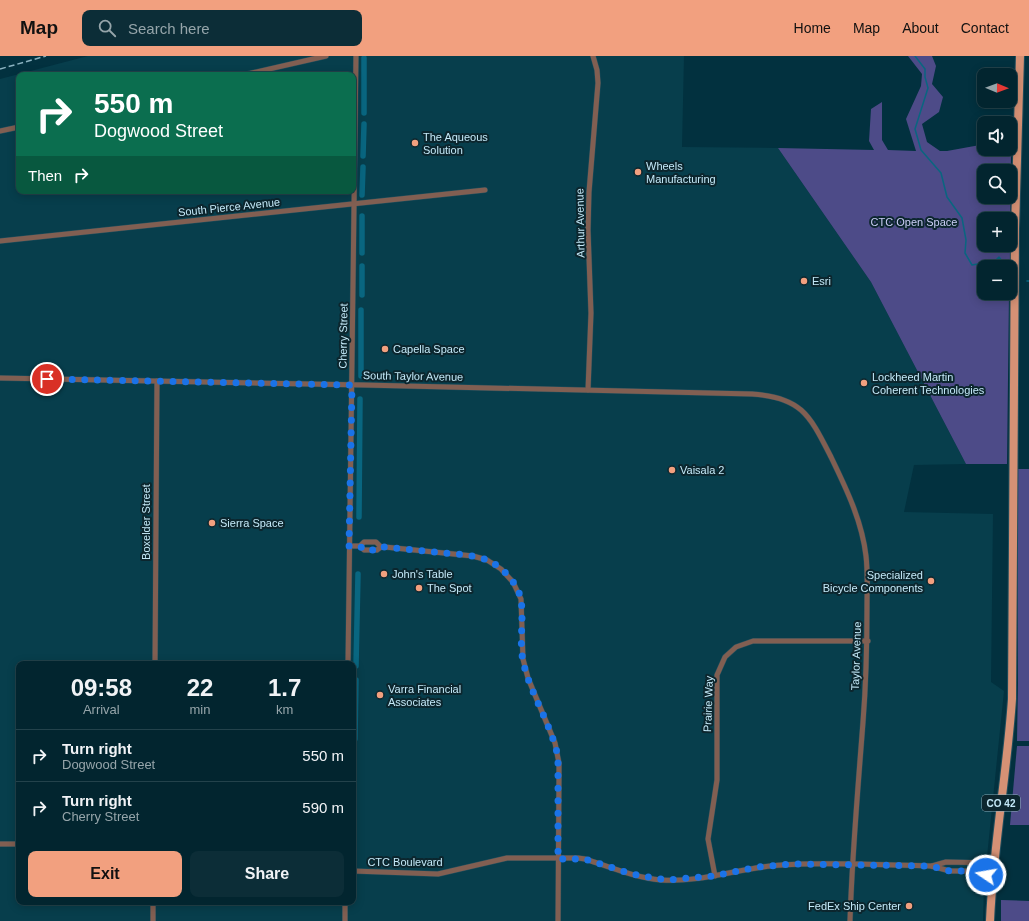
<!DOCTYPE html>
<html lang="en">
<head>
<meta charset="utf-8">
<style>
  :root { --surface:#02252f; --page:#0c2d37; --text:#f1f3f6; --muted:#96a5aa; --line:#23424b; --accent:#f2a07f }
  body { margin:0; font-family:Helvetica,sans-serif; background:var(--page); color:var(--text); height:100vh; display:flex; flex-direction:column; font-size:15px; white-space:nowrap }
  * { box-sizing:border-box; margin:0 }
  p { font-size:13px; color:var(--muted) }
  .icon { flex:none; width:22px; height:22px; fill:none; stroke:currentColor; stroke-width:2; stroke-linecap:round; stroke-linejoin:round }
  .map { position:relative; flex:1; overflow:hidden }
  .details { position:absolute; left:16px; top:605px; width:340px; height:244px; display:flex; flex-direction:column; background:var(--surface); border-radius:8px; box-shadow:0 2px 10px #0003,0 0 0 1px var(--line) }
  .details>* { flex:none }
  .top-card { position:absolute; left:16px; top:16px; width:340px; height:122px; border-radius:8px; box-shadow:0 2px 10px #0003,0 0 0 1px var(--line); background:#0b6e4f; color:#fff; overflow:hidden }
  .needle { width:26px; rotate:91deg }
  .buttons { position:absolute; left:977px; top:12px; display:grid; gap:8px }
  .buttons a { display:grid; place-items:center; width:40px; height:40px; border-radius:8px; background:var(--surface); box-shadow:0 2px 10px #0003,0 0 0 1px var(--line); font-size:20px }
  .pin { position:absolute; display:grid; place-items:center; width:34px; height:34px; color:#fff; margin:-17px; border:2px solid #fff; border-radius:50%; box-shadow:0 1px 4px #0007 }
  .me { position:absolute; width:44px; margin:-22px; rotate:282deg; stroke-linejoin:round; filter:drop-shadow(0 0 3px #0008) }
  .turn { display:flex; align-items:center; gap:14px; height:84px; padding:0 12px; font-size:18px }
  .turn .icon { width:52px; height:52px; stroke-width:2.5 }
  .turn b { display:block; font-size:28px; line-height:34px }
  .then { display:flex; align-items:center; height:38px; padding:0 12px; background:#0003; gap:8px; font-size:15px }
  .eta { display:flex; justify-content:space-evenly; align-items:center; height:68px; text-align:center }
  .eta b { font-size:24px; font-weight:800; line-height:28px }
  .button { display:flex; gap:8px; margin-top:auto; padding:8px 12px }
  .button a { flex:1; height:46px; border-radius:8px; background:var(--accent); color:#111; font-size:16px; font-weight:800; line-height:46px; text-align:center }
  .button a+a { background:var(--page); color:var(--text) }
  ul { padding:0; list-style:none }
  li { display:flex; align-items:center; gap:12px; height:52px; padding:0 12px; border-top:1px solid var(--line) }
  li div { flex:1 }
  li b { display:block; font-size:15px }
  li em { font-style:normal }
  header { display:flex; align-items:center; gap:24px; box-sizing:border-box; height:56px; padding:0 20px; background:var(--accent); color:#111 }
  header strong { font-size:19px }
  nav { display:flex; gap:22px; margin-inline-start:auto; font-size:14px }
  .search { width:280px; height:36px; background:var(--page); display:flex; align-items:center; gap:10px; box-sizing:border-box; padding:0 14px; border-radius:8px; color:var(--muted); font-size:15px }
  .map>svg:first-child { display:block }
</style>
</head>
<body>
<header>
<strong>Map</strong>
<div class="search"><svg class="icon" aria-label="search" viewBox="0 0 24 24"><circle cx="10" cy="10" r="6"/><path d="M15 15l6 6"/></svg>Search here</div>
<nav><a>Home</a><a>Map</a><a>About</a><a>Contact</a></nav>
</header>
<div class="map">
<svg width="1029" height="865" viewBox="0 0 1029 865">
  <rect width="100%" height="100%" fill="#02313f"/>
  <path fill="#073e4c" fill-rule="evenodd" d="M88,0H684L682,91L778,92L871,226L966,408L914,409L904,456L993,458L991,626L1004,635L984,830L983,865H0V23ZM19,19H353V135H19ZM19,608H353V846H19Z"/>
  <g fill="#4d4b88" fill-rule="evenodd">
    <path d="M908,0H932L936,10L932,28L943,41L939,56L922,68L927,86L940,95H947L980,89L984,91V93L991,96L1011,97L1010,211H984V237H1009L1007,408H966L871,226L778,92L874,94L869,85L871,53L882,46V84L888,94L916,95L906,63L921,30L922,18ZM984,115H1010V141H984ZM984,163H1010V189H984Z"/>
    <polygon points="1017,413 1029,413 1029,685 1017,685 1018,627"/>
    <polygon points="1017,690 1029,690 1029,769 1010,769"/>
    <polygon points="1001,844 1029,845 1029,865 1001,865"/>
  </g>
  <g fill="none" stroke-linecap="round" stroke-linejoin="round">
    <g stroke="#096680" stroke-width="1.5">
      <polyline points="915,0 925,13 925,21 928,32 915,73 921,94 941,117 947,141 962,162 966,184 965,197 972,209 995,205 999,201 1002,205"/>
      <polyline points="1027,225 1029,225"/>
    </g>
    <g stroke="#096680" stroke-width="5.5">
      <polyline points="364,57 364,2"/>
      <polyline points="363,100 364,68"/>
      <polyline points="362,139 363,111"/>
      <polyline points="362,197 362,160"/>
      <polyline points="362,239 362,210"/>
      <polyline points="361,320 361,254"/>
      <polyline points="359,461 360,343"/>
      <polyline points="356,610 358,518"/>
      <polyline points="355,683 356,624"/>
    </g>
    <defs>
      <g id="street">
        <polyline points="243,19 326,0"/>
        <polyline points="0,75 19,71"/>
        <polyline points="0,185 485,134"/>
        <path d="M0,322L364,329L752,338C802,341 810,360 831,401C846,432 862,465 866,500C868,517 867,534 867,551C867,590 866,628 863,666C858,732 852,799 850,865"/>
        <polyline points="588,334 591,257 588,174 589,136 598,27 597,14 593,0"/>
        <polyline points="349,490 360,490 364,494 377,494 381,491 385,491 473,500 487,504 501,513 513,526 521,543 523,603 528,622 555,687 559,707 559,722 558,865"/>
        <polyline points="360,490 364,486 376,486 381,491"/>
        <polyline points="155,608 157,325"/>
        <polyline points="348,608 356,0"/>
        <polyline points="0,788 19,788"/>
        <polyline points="932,810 946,806 994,807"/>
        <path d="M353,815L438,818L507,802H578L585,803C610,811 636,822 661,824C702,827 742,811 782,809C830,806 882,809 931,810L950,815H976L992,823"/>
        <polyline points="715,820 708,783 717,724 717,619 725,601 736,591 753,585 868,585"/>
        <polyline points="153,865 153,846"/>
        <polyline points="345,865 345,846"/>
      </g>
      <path id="primary" d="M990,865C993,791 1007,718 1012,643L1015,173L1020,0"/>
    </defs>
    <use href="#street" stroke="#214e5d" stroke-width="6"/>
    <use href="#primary" stroke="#214e5d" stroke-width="10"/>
    <use href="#street" stroke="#815f52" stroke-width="5"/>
    <use href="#primary" stroke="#d59175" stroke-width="8"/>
    <polyline stroke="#8ab2c0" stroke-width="1.5" stroke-dasharray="6 3" stroke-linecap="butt" points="0,13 46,0"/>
  </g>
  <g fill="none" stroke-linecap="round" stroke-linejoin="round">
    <path stroke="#1a73e8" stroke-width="7" stroke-dasharray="0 12.6" d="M47,323L352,329L349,490H360L364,494H377L381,491H385C405,493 425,495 445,497C459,498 474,499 487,504C502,510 518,527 521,544C524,564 519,585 523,605C530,638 551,667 558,701V803H585L632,818L666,824L714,820L758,811L792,808L931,810L950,815H976L986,819"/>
  </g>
  <g fill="#f2a07f" stroke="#0c262e" stroke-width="1.5">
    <circle cx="415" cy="87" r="4"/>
    <circle cx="638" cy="116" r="4"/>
    <circle cx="804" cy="225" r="4"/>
    <circle cx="385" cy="293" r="4"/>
    <circle cx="864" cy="327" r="4"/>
    <circle cx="672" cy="414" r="4"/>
    <circle cx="212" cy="467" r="4"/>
    <circle cx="384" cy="518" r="4"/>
    <circle cx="931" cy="525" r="4"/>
    <circle cx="419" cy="532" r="4"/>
    <circle cx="380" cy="639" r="4"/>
    <circle cx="909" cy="850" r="4"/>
  </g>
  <g text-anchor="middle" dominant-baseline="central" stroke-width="4" stroke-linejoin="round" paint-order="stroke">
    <rect fill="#0c262e" stroke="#8daebb" stroke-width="1" x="982" y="739" width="38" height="16" rx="3"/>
    <g font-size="10" font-weight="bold" fill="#c4e9f8">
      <text x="1001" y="747">CO 42</text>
    </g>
    <g font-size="11" fill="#c4e9f8" stroke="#0c262e" text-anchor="start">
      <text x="423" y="81">The Aqueous<tspan x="423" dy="13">Solution</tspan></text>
      <text x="646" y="110">Wheels<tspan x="646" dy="13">Manufacturing</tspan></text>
      <text x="812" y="225">Esri</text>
      <text x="393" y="293">Capella Space</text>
      <text x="872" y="321">Lockheed Martin<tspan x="872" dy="13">Coherent Technologies</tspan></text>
      <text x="680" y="414">Vaisala 2</text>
      <text x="220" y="467">Sierra Space</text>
      <text x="392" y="518">John's Table</text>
      <text x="923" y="519" text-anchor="end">Specialized<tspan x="923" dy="13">Bicycle Components</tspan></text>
      <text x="427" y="532">The Spot</text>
      <text x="388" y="633">Varra Financial<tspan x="388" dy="13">Associates</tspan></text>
      <text x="901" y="850" text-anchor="end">FedEx Ship Center</text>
    </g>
    <g font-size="11" fill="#c4e9f8" stroke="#0c262e">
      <text transform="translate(229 151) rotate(-6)">South Pierce Avenue</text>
      <text transform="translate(580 167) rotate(-91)">Arthur Avenue</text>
      <text transform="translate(343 280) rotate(-89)">Cherry Street</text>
      <text transform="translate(413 320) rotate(1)">South Taylor Avenue</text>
      <text transform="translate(146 466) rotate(-90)">Boxelder Street</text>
      <text transform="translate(856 600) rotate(-88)">Taylor Avenue</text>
      <text transform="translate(708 648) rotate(-88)">Prairie Way</text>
      <text x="405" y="806">CTC Boulevard</text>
    </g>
    <g font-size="11" fill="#cbcdf5" stroke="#0c262e">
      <text x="914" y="166">CTC Open Space</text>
    </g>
  </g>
</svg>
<div class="buttons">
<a><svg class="needle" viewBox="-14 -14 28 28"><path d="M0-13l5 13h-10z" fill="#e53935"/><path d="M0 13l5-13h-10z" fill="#96a5aa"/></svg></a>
<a><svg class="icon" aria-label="sound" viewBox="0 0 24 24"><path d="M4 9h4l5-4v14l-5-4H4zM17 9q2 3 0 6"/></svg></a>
<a><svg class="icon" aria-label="search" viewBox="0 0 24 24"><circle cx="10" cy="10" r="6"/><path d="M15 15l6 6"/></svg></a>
<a>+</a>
<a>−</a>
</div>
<div class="pin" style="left:47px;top:323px;background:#d93025"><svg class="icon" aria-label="arrive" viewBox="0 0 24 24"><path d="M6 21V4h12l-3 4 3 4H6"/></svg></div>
<svg class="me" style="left:986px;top:819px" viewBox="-20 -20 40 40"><circle r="17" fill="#1a73e8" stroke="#fff" stroke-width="3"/><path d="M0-11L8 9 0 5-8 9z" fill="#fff"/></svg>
<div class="top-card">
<div class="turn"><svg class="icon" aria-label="right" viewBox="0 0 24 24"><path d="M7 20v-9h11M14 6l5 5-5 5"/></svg><div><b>550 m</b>Dogwood Street</div></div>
<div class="then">Then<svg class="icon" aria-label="right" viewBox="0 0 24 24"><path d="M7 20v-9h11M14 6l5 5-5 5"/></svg></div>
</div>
<section class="details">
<div class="eta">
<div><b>09:58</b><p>Arrival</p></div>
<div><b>22</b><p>min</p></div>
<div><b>1.7</b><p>km</p></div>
</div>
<ul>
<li><svg class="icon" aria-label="right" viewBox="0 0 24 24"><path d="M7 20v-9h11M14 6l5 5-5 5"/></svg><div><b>Turn right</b><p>Dogwood Street</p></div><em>550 m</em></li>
<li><svg class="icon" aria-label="right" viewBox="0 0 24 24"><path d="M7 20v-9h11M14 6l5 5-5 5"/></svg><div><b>Turn right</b><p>Cherry Street</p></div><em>590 m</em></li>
</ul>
<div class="button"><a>Exit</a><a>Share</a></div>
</section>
</div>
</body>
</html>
